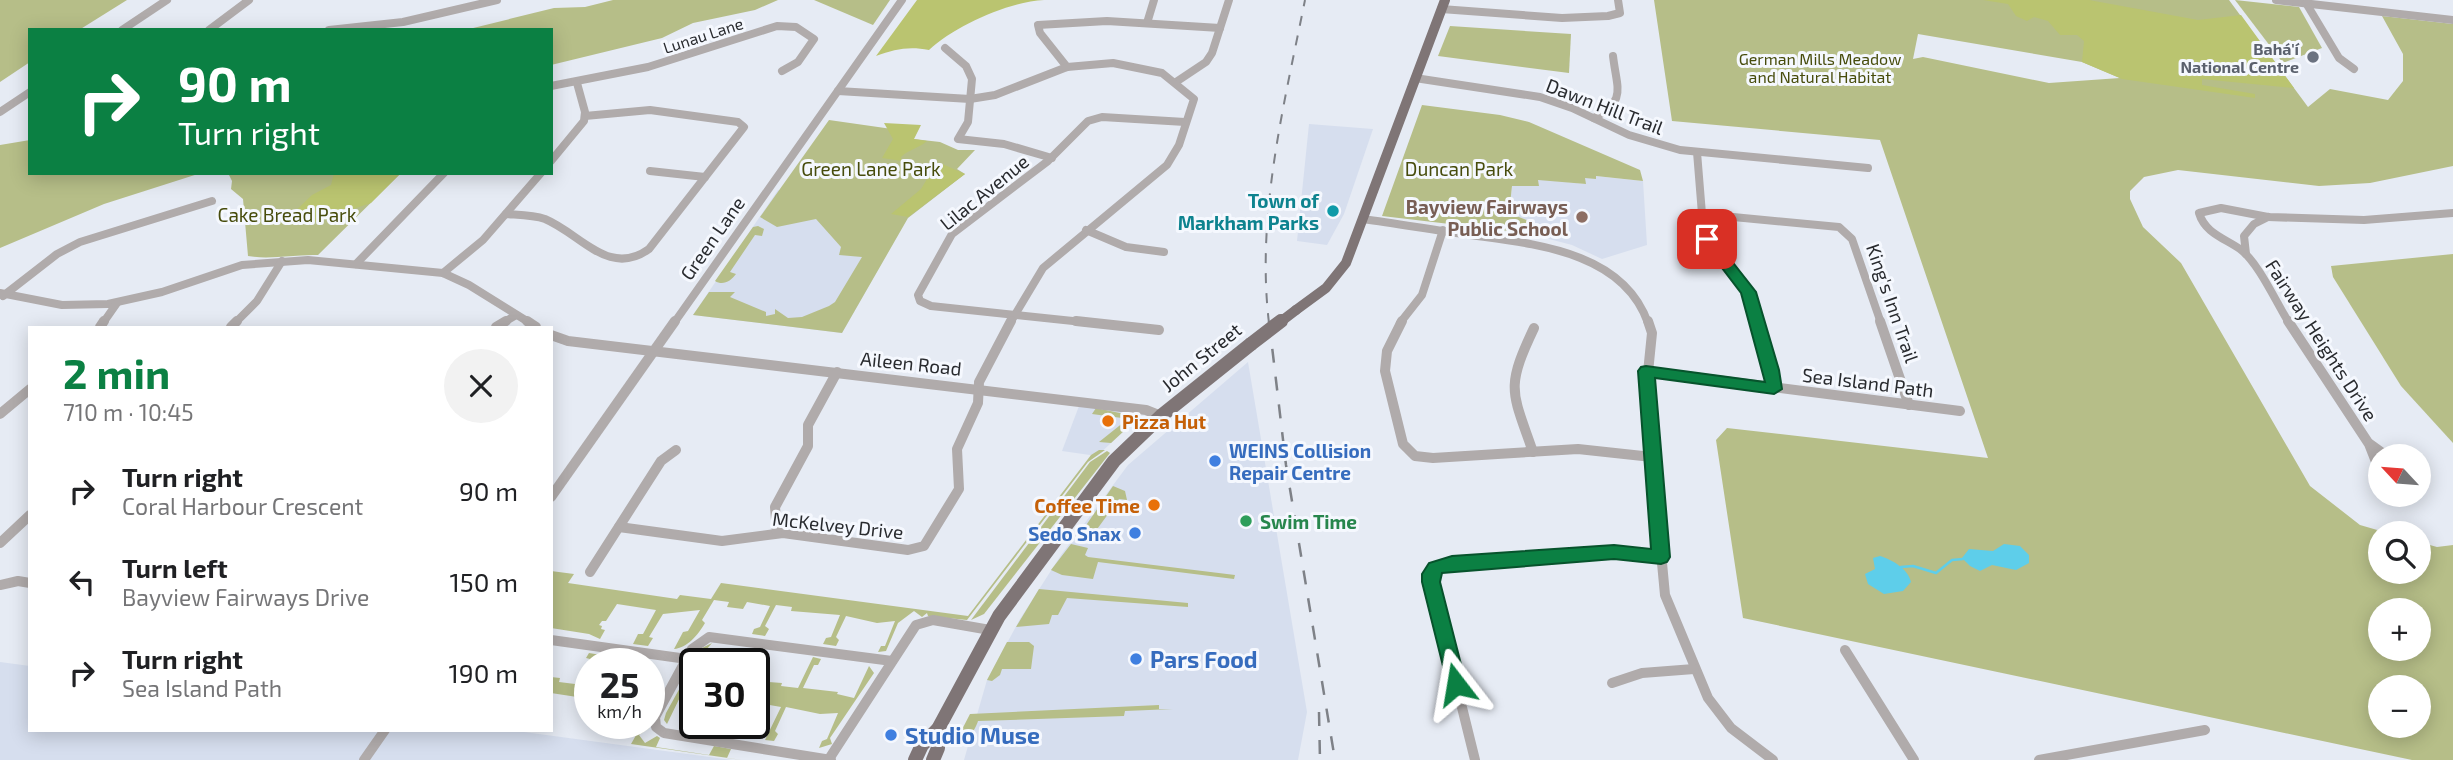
<!DOCTYPE html>
<html lang="en">
<head>
<meta charset="utf-8">
<style>
  :root { --surface:#fff; --page:#f2f2f2; --text:#202124; --muted:#757577; --accent:#0b8043 }
  body { margin:0; font-family:"Exo 2",sans-serif; background:var(--page); color:var(--text); height:100vh; display:flex; flex-direction:column; font-size:26px; white-space:nowrap }
  * { box-sizing:border-box; margin:0 }
  p { font-size:23px; color:var(--muted) }
  .icon { flex:none; width:38px; height:38px; fill:none; stroke:currentColor; stroke-width:2; stroke-linecap:round; stroke-linejoin:round }
  .map { position:relative; flex:1; overflow:hidden }
  .details { position:absolute; left:28px; top:326px; width:525px; height:406px; display:flex; flex-direction:column; background:var(--surface); border-radius:0px; box-shadow:0 4px 18px #0003 }
  .details>* { flex:none }
  .banner { position:absolute; left:28px; top:28px; width:525px; height:147px; border-radius:0px; box-shadow:0 4px 18px #0003; background:#0b8043; color:#fff; overflow:hidden }
  .needle { width:46px; rotate:296deg }
  .tools { position:absolute; left:2368px; top:444px; display:grid; gap:14px }
  .tools a { display:grid; place-items:center; width:63px; height:63px; border-radius:50%; background:var(--surface); box-shadow:0 4px 18px #0003; font-size:35px }
  .speed { position:absolute; left:574px; top:648px; display:flex; gap:14px; font-size:35px; font-weight:700; text-align:center }
  .speed>* { display:grid; place-content:center; width:91px; height:91px; border-radius:50%; background:var(--surface); box-shadow:0 4px 18px #0003; line-height:1 }
  .speed small { font-size:18px; font-weight:400 }
  .speed .limit { border:4px solid #111; border-radius:10px; background:#fff; color:#111 }
  .pin { position:absolute; display:grid; place-items:center; width:60px; height:60px; color:#fff; margin:-30px; border-radius:14px; box-shadow:0 4px 10px #0006 }
  .me { position:absolute; width:77px; margin:-38px; rotate:346deg; stroke-linejoin:round; filter:drop-shadow(0 0 5px #0008) }
  .turn { display:flex; align-items:center; gap:24px; height:147px; padding:0 35px; font-size:32px }
  .turn .icon { width:91px; height:91px; stroke-width:2.5 }
  .turn b { display:block; font-size:49px; line-height:60px }
  .round { display:grid; place-items:center; flex:none; width:74px; height:74px; border-radius:37px; background:var(--page) }
  .headline { display:flex; align-items:center; justify-content:space-between; height:119px; padding:0 35px }
  h1 { font-size:42px; font-weight:700; line-height:52px; color:var(--accent) }
  ul { padding:0; list-style:none }
  li { display:flex; align-items:center; gap:21px; height:91px; padding:0 35px }
  li div { flex:1 }
  li b { display:block; font-size:26px }
  li em { font-style:normal }
  .map>svg:first-child { display:block }
</style>
</head>
<body>
<div class="map">
<svg width="2453" height="760" viewBox="0 0 2453 760">
  <rect width="100%" height="100%" fill="#e6ebf4"/>
  <g fill="#d6deee">
    <polygon points="1309,124 1373,129 1344,214 1327,245 1297,241"/>
    <polygon points="1595,176 1643,181 1647,245 1602,259 1572,245 1526,233 1529,221 1509,213 1512,186 1538,186 1537,179 1585,184 1585,178"/>
    <polygon points="778,190 908,217 842,333 693,315"/>
    <polygon points="1248,362 1307,712 1298,760 964,760 987,680 1020,619 1061,555 1128,465"/>
    <polygon points="1079,406 1135,414 1139,417 1097,456 1062,451"/>
    <polygon points="0,662 30,666 30,730 509,730 732,760 0,760"/>
  </g>
  <g fill="#b6be88" fill-rule="evenodd">
    <polygon points="0,0 127,0 79,30 30,30 30,62 0,82"/>
    <polygon points="613,0 778,0 755,10 693,23 662,38 551,65 551,30 465,30 554,8 585,7"/>
    <polygon points="814,0 890,0 873,25"/>
    <path d="M1654,0H2229L2308,107L2330,89L2388,100L2403,81V54L2382,16L2453,24V166L2370,183L2319,186L2178,170L2144,177L2130,191V199L2143,227L2181,263L2310,486L2360,525L2391,534H2380V572H2418L2419,542L2437,547L2453,545V760H2412L1743,618L1716,440L1727,428L1988,458L1880,140L1672,121ZM1918,34L2082,62L2120,78L2049,83L1923,57L1913,59ZM2380,611H2418V649H2380ZM2380,688H2418V726H2380Z"/>
    <polygon points="2235,0 2299,7 2322,48 2283,63"/>
    <polygon points="1450,26 1571,34 1569,73 1438,56"/>
    <polygon points="1422,105 1500,115 1529,122 1640,170 1643,181 1596,176 1596,179 1585,178 1586,184 1538,180 1539,186 1512,186 1509,213 1529,221 1526,233 1382,216"/>
    <polygon points="829,120 899,130 905,138 940,142 958,150 975,150 957,169 965,174 908,218 842,333 693,315 709,292 735,292 730,297 766,312 766,316 775,314 775,309 788,318 802,317 829,306 835,302 862,257 839,255 841,247 816,219 777,227 760,217"/>
    <polygon points="30,140 30,173 201,173 104,204 0,248 0,145"/>
    <path d="M228,173H401L318,255C295,254 271,260 248,256L243,199L231,189L232,181Z"/>
    <path d="M758,226L764,229L762,236L755,235L730,272L736,274C731,281 723,286 715,281L753,227Z"/>
    <polygon points="2453,254 2453,443 2401,386 2333,277 2331,266"/>
    <polygon points="1096,408 1139,417 1111,443 1099,442 1124,422 1122,418 1092,414"/>
    <path d="M1099,450H1105L1088,462L967,620L928,616L927,613L922,617L914,611L898,623L886,651L878,652L881,646H885L895,621L877,623L846,616L836,637L839,640L836,646L823,644L826,638L831,637L840,615L791,611L792,607L776,605L765,626L769,629L765,636L752,634L754,629L760,627L770,606L747,602L743,609L727,607L729,602L714,600L702,620L705,623C698,635 687,648 674,649L683,632L688,631L700,610L663,614L649,637L653,638L648,646L633,644L638,634H643L656,610L617,604L606,621H602L599,625L602,626L601,629L605,630L600,639L589,634L551,628V571L574,574L568,583L677,599L680,595L711,599L721,583L968,616L1091,455Z"/>
    <polygon points="1107,451 1110,453 984,614 971,620 1090,462"/>
    <path d="M1113,486L1125,491L1127,500L1119,499L1095,532L1102,535C1096,542 1087,539 1080,534Z"/>
    <polygon points="1071,544 1088,548 1085,555 1088,557 1235,575 1234,579 1098,562 1093,579 1062,575 1051,570"/>
    <polygon points="1039,589 1188,603 1188,607 1067,598 1058,615 1052,615 1049,624 1016,627"/>
    <polygon points="1007,642 1029,642 1034,646 1031,669 1002,669 1000,675 992,681 987,680"/>
    <polygon points="712,643 695,663 692,674 695,675 695,695 683,691 667,724 664,720 666,713 702,648"/>
    <polygon points="589,653 601,655 590,663 579,684 590,687 590,699 551,693 551,677 560,678 559,682 575,684 590,659 586,658"/>
    <polygon points="813,657 821,659 818,665 814,665 803,688 838,692 837,694 854,698 869,666 874,673 830,738 832,744 819,748 822,741 827,739 838,713 820,714 786,707 775,731 778,734 774,741 765,740 781,707 764,704 762,707 754,706 754,681 782,683 781,686 798,688"/>
    <path d="M1159,705V709H1173L1125,711L1124,716L978,721C975,731 966,743 955,743L970,714Z"/>
    <polygon points="643,723 648,723 649,728 639,735 645,743 657,736 660,738 656,747 709,755 714,746 731,749 727,758 742,760 631,744"/>
  </g>
  <g fill="#bac470">
    <path d="M917,0H1044C1008,2 955,26 929,50C909,46 895,49 876,56Z"/>
    <polygon points="1983,0 2089,0 2198,20 2241,15 2294,88 2202,79 2202,85 2255,94 2255,98 2122,79 2082,62 2084,41 2077,35 2060,35 2048,21 2034,17 2027,21 2016,16 2008,4"/>
    <path d="M884,123L921,125L914,139L927,141C919,148 908,150 901,157L902,161L882,158L893,139Z"/>
    <polygon points="940,163 965,174 908,217 891,214 921,189 930,174 920,168 922,166"/>
    <polygon points="334,173 401,173 371,203 308,224 282,224 312,195 331,185"/>
  </g>
  <g fill="#5eceea">
    <polygon points="2004,544 2020,546 2029,555 2029,563 2016,570 1992,565 1980,571 1970,566 1962,558 1969,549 1993,551"/>
    <path d="M1880,556C1893,560 1908,569 1911,582L1903,591L1884,594L1868,584L1865,574L1875,569L1873,558Z"/>
  </g>
  <g fill="none" stroke-linecap="round" stroke-linejoin="round">
    <polyline stroke="#5eceea" stroke-width="2.5" points="1901,567 1913,566 1936,573 1952,560 1963,559"/>
    <g stroke="#b0abab" stroke-width="8">
      <polyline points="2276,0 2453,20"/>
      <polyline points="2306,3 2339,58 2354,69"/>
      <polyline points="1441,9 1562,18 1608,16 1620,13 1618,0"/>
      <polyline points="1147,23 1154,0"/>
      <polyline points="122,30 167,0"/>
      <polyline points="209,30 249,0"/>
      <polyline points="329,30 403,22 497,0"/>
      <polyline points="945,48 966,66 972,79 968,122 958,139 1004,144 1052,158"/>
      <polyline points="1067,67 1040,33 1038,25 1107,21 1220,28"/>
      <polyline points="1415,78 1540,97 1572,108 1629,135 1680,150 1868,168"/>
      <polyline points="1176,82 1206,62 1212,53 1229,0"/>
      <polyline points="551,86 648,67 777,26 796,27 814,39 798,62 782,71"/>
      <polyline points="838,91 970,99 995,95 1067,67 1113,63 1162,73 1194,99 1179,145 1167,165 1043,268 1010,323"/>
      <polyline points="0,112 30,92"/>
      <path d="M1594,118C1627,100 1617,90 1613,56"/>
      <polyline points="1697,152 1702,214 1707,239 1748,292 1757,323"/>
      <polyline points="551,161 584,121 585,112 577,83"/>
      <polyline points="650,171 705,177"/>
      <path d="M506,214C519,215 533,215 545,219C581,234 609,278 649,249L744,127L738,122L650,110L585,116"/>
      <polyline points="1702,214 1839,227 1852,239 1881,323"/>
      <path d="M1363,219C1399,224 1434,230 1470,235C1534,244 1623,251 1648,323"/>
      <polyline points="1086,230 1126,247 1164,252"/>
      <polyline points="2246,254 2244,236 2254,224 2268,217"/>
      <polyline points="356,264 444,173"/>
      <polyline points="443,273 483,240 541,173"/>
      <polyline points="0,293 62,305 108,304 162,292 242,265 308,260 443,273 469,285 530,323"/>
      <polyline points="3,296 57,254 80,242 212,201"/>
      <polyline points="103,323 117,303"/>
      <polyline points="235,323 257,301 282,261"/>
      <polyline points="503,323 516,315"/>
      <polyline points="674,323 902,0"/>
      <polyline points="1092,323 931,306 920,301 918,295 952,234 1048,161 1088,121 1102,117 1185,122"/>
      <polyline points="1400,323 1422,295 1443,230"/>
      <path d="M2289,323C2276,302 2258,262 2240,249C2224,238 2205,233 2199,213L2221,208L2268,217L2364,220L2453,213"/>
    </g>
    <g stroke="#b0abab" stroke-width="10">
      <polyline points="527,321 536,327"/>
      <polyline points="1076,321 1159,330"/>
      <polyline points="1402,321 1387,351 1385,371 1403,444 1415,456 1433,458 1578,449 1652,457"/>
      <polyline points="1648,321 1652,333 1646,392 1665,595 1708,698 1731,728 1773,760"/>
      <polyline points="1757,321 1774,389"/>
      <polyline points="1880,321 1909,405"/>
      <polyline points="2288,321 2369,444 2380,472"/>
      <polyline points="100,327 104,321"/>
      <polyline points="231,327 237,321"/>
      <polyline points="496,327 506,321"/>
      <polyline points="551,335 568,341 1146,410 1161,416"/>
      <polyline points="1646,371 1960,411"/>
      <polyline points="0,414 30,389"/>
      <polyline points="2370,444 2388,457"/>
      <path d="M1533,452C1512,391 1505,389 1534,328"/>
      <polyline points="551,497 675,321"/>
      <polyline points="619,527 722,541 783,533 908,550 924,546 959,489 957,449 978,403 979,382 1011,321"/>
      <polyline points="777,533 775,507 808,446 808,425 837,372"/>
      <polyline points="0,543 30,515"/>
      <polyline points="590,572 661,461 676,450"/>
      <polyline points="0,585 18,581 30,583"/>
      <polyline points="551,640 687,659"/>
      <polyline points="1845,650 1914,760"/>
      <polyline points="1612,683 1642,673 1694,669"/>
      <polyline points="829,759 916,625 933,620 990,630"/>
      <polyline points="364,760 385,730"/>
      <polyline points="831,760 664,733 656,727 655,717 692,649 709,637 892,661"/>
      <polyline points="1475,760 1431,582 1433,570 1452,563 1614,552 1661,557"/>
      <polyline points="2039,760 2205,730"/>
    </g>
    <polyline stroke="#7f7576" stroke-width="10" points="1296,310 1326,288 1346,263 1445,0"/>
    <g stroke="#7f7576" stroke-width="14">
      <polyline points="915,760 922,745 938,729 999,616 1114,461 1161,416 1251,344"/>
      <polyline points="933,760 938,748 938,729"/>
    </g>
    <path stroke="#7e8187" stroke-width="2" stroke-dasharray="10 10" stroke-linecap="butt" d="M1269,323C1256,215 1284,105 1305,0"/>
    <g stroke="#7e8187" stroke-width="2.5" stroke-dasharray="14 14" stroke-linecap="butt">
      <polyline points="1269,321 1286,465 1335,760"/>
      <polyline points="1319,712 1320,760"/>
    </g>
    <polyline stroke="#7f7576" stroke-width="10" points="1279,323 1296,310"/>
    <polyline stroke="#7f7576" stroke-width="14" points="1251,344 1281,321"/>
  </g>
  <polygon fill="#0b8043" stroke="#07532c" stroke-width="2" points="1707,235 1712,236 1756,292 1779,370 1782,389 1774,394 1655,378 1670,557 1667,562 1661,564 1614,559 1442,573 1440,582 1466,684 1463,690 1456,692 1449,690 1422,582 1422,574 1429,563 1452,556 1614,545 1651,549 1638,371 1641,367 1646,366 1765,382 1741,293 1700,239"/>
  <circle fill="#6b7280" stroke="#f5f8fe" stroke-width="2.5" cx="2313" cy="57" r="7"/>
  <circle fill="#0f9aa8" stroke="#f5f8fe" stroke-width="2.5" cx="1333" cy="211" r="7"/>
  <circle fill="#8d6e63" stroke="#f5f8fe" stroke-width="2.5" cx="1582" cy="217" r="7"/>
  <g fill="#e8710a" stroke="#f5f8fe" stroke-width="2.5">
    <circle cx="1108" cy="421" r="7"/>
    <circle cx="1154" cy="505" r="7"/>
  </g>
  <g fill="#3f7fe0" stroke="#f5f8fe" stroke-width="2.5">
    <circle cx="1215" cy="461" r="7"/>
    <circle cx="1135" cy="533" r="7"/>
    <circle cx="1136" cy="659" r="7"/>
    <circle cx="891" cy="735" r="7"/>
  </g>
  <circle fill="#2e9e5b" stroke="#f5f8fe" stroke-width="2.5" cx="1246" cy="521" r="7"/>
  <g text-anchor="middle" dominant-baseline="central" stroke-width="6" stroke-linejoin="round" paint-order="stroke">
    <g font-size="16" fill="#292b2f" stroke="#f5f8fe">
      <text transform="translate(703 35) rotate(-18)">Lunau Lane</text>
    </g>
    <g font-size="16" font-weight="bold" fill="#5b616d" stroke="#f5f8fe" text-anchor="end">
      <text x="2299" y="48">Bahá'í<tspan x="2299" dy="18">National Centre</tspan></text>
    </g>
    <g font-size="16" fill="#474c0c" stroke="#f5f8fe">
      <text x="1820" y="58">German Mills Meadow<tspan x="1820" dy="18">and Natural Habitat</tspan></text>
    </g>
    <g font-size="19" fill="#292b2f" stroke="#f5f8fe">
      <text transform="translate(1605 106) rotate(21)">Dawn Hill Trail</text>
      <text transform="translate(984 192) rotate(-39)">Lilac Avenue</text>
      <text transform="translate(712 238) rotate(-55)">Green Lane</text>
      <text transform="translate(1893 303) rotate(71)">King's Inn Trail</text>
      <text transform="translate(2322 340) rotate(57)">Fairway Heights Drive</text>
      <text transform="translate(1201 357) rotate(-39)">John Street</text>
      <text transform="translate(911 363) rotate(6)">Aileen Road</text>
      <text transform="translate(1868 382) rotate(7)">Sea Island Path</text>
      <text transform="translate(838 525) rotate(6)">McKelvey Drive</text>
    </g>
    <g font-size="19" fill="#474c0c" stroke="#f5f8fe">
      <text x="871" y="168">Green Lane Park</text>
      <text x="1459" y="168">Duncan Park</text>
      <text x="287" y="214">Cake Bread Park</text>
    </g>
    <g font-size="19" font-weight="bold" fill="#0d838f" stroke="#f5f8fe" text-anchor="end">
      <text x="1319" y="200">Town of<tspan x="1319" dy="22">Markham Parks</tspan></text>
    </g>
    <g font-size="19" font-weight="bold" fill="#785e54" stroke="#f5f8fe" text-anchor="end">
      <text x="1568" y="206">Bayview Fairways<tspan x="1568" dy="22">Public School</tspan></text>
    </g>
    <g font-size="19" font-weight="bold" fill="#c56008" stroke="#f5f8fe" text-anchor="start">
      <text x="1122" y="421">Pizza Hut</text>
      <text x="1140" y="505" text-anchor="end">Coffee Time</text>
    </g>
    <g font-size="19" font-weight="bold" fill="#366cbe" stroke="#f5f8fe" text-anchor="start">
      <text x="1229" y="450">WEINS Collision<tspan x="1229" dy="22">Repair Centre</tspan></text>
      <text x="1121" y="533" text-anchor="end">Sedo Snax</text>
    </g>
    <g font-size="19" font-weight="bold" fill="#27864d" stroke="#f5f8fe" text-anchor="start">
      <text x="1260" y="521">Swim Time</text>
    </g>
    <g font-size="23" font-weight="bold" fill="#366cbe" stroke="#f5f8fe" text-anchor="start">
      <text x="1150" y="659">Pars Food</text>
      <text x="905" y="735">Studio Muse</text>
    </g>
  </g>
</svg>
<div class="tools">
<a><svg class="needle" viewBox="-14 -14 28 28"><path d="M0-13l5 13h-10z" fill="#e53935"/><path d="M0 13l5-13h-10z" fill="#757577"/></svg></a>
<a><svg class="icon" aria-label="search" viewBox="0 0 24 24"><circle cx="10" cy="10" r="6"/><path d="M15 15l6 6"/></svg></a>
<a>+</a>
<a>−</a>
</div>
<div class="speed"><div>25<small>km/h</small></div><div class="limit">30</div></div>
<div class="pin" style="left:1707px;top:239px;background:#d93025"><svg class="icon" aria-label="arrive" viewBox="0 0 24 24"><path d="M6 21V4h12l-3 4 3 4H6"/></svg></div>
<svg class="me" style="left:1456px;top:684px" viewBox="-20 -20 40 40"><path d="M0-17L14 15 0 8-14 15z" fill="#0b8043" stroke="#fff" stroke-width="4"/></svg>
<div class="banner">
<div class="turn"><svg class="icon" aria-label="right" viewBox="0 0 24 24"><path d="M7 20v-9h11M14 6l5 5-5 5"/></svg><div><b>90 m</b>Turn right</div></div>
</div>
<section class="details">
<div class="headline"><div><h1>2 min</h1><p>710 m · 10:45</p></div><a class="round"><svg class="icon" aria-label="close" viewBox="0 0 24 24"><path d="M6 6l12 12M18 6L6 18"/></svg></a></div>
<ul>
<li><svg class="icon" aria-label="right" viewBox="0 0 24 24"><path d="M7 20v-9h11M14 6l5 5-5 5"/></svg><div><b>Turn right</b><p>Coral Harbour Crescent</p></div><em>90 m</em></li>
<li><svg class="icon" aria-label="left" viewBox="0 0 24 24"><path d="M17 20v-9H6M10 6l-5 5 5 5"/></svg><div><b>Turn left</b><p>Bayview Fairways Drive</p></div><em>150 m</em></li>
<li><svg class="icon" aria-label="right" viewBox="0 0 24 24"><path d="M7 20v-9h11M14 6l5 5-5 5"/></svg><div><b>Turn right</b><p>Sea Island Path</p></div><em>190 m</em></li>
</ul>
</section>
</div>
</body>
</html>
